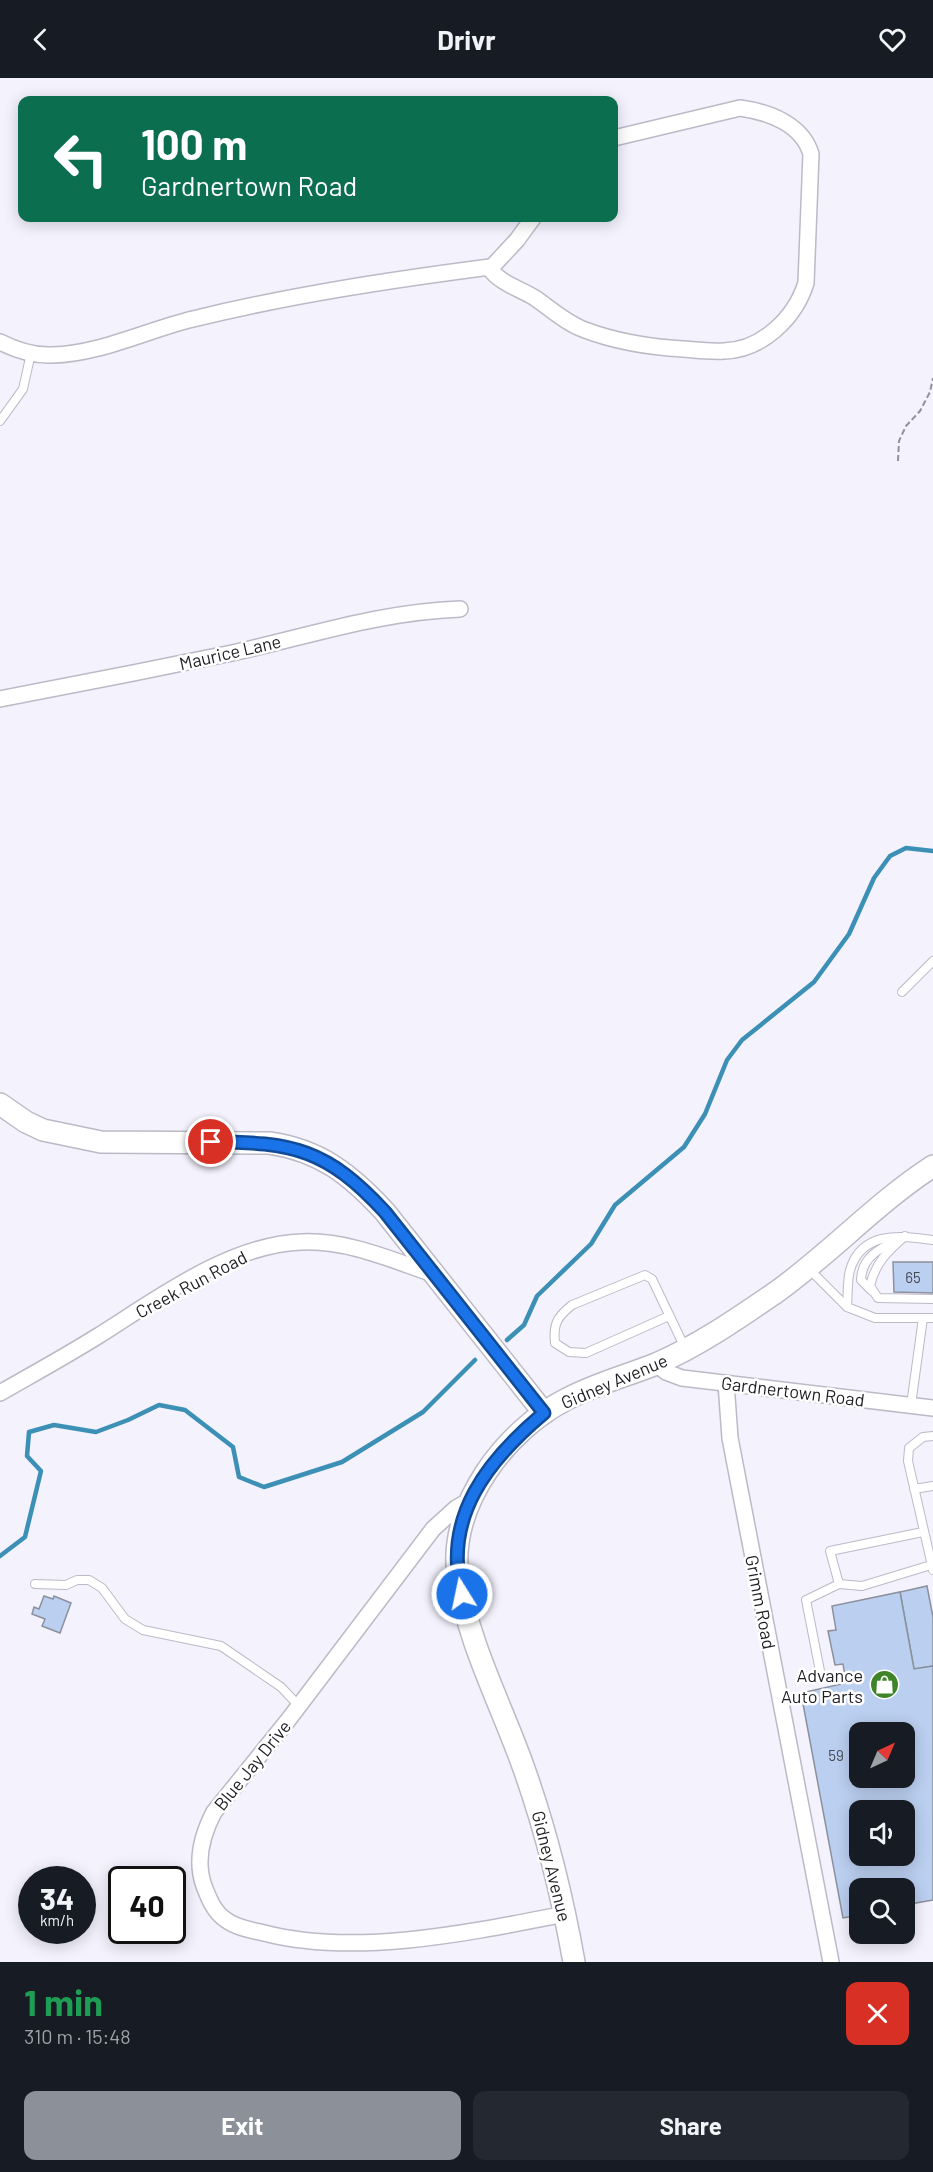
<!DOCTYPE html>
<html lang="en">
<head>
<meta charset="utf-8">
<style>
  :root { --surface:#171b24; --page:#242831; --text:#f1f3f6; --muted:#9ea1a6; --accent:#8c9099 }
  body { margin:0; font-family:Barlow,sans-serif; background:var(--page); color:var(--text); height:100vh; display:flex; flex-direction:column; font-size:22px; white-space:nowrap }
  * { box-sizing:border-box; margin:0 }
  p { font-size:20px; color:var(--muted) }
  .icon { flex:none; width:33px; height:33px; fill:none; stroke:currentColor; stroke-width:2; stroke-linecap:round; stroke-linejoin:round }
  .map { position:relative; height:1884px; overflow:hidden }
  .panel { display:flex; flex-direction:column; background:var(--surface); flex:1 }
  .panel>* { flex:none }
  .banner { position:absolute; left:18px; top:18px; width:600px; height:126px; border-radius:12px; box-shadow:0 3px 15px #0003; background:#0b6e4f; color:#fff; overflow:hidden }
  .needle { width:39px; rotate:44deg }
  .controls { position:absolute; left:849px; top:1644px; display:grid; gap:12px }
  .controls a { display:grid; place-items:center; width:66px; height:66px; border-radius:12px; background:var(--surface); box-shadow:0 3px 15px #0003; font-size:30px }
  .speed { position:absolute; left:18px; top:1788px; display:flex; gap:12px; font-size:30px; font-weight:700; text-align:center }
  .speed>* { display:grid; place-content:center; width:78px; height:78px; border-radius:50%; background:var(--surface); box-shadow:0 3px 15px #0003; line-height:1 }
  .speed small { font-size:15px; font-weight:400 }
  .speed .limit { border:3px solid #111; border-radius:9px; background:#fff; color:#111 }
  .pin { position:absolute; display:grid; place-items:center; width:51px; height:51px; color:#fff; margin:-26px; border:3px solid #fff; border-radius:50%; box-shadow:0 2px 6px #0007 }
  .me { position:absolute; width:66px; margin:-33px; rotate:350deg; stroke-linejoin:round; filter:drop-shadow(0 0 4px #0008) }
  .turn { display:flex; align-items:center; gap:21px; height:126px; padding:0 24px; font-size:27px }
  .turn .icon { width:78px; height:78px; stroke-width:2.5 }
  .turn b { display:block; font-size:42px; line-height:51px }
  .round { display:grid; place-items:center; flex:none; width:63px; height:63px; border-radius:12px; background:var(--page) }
  .head { display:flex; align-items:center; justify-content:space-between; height:102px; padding:0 24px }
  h1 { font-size:36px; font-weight:700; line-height:45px; color:#1e9e55 }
  .cta { display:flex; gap:12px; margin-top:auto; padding:12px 24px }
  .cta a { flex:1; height:69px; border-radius:12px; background:var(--accent); color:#fff; font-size:24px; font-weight:700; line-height:69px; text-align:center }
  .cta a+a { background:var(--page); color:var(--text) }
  header { display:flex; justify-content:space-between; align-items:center; height:78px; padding:0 24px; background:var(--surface); font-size:27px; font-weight:700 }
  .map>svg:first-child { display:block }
</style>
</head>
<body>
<header><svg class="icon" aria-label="back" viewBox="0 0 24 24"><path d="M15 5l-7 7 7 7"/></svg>Drivr<svg class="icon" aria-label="heart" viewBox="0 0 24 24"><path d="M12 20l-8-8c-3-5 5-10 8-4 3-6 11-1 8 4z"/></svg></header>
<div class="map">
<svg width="933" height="1884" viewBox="0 0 933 1884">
  <rect width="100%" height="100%" fill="#f4f2fd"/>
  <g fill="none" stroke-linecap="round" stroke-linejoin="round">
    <g stroke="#3c90b6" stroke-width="4.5">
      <polyline points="507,1262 524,1247 537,1218 591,1166 615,1127 684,1069 705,1036 727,982 742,962 814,904 849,856 874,800 890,778 906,770 933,773"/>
      <polyline points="0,1478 25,1459 41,1393 27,1378 29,1354 54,1347 96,1354 128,1342 159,1327 185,1332 233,1369 239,1399 264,1409 342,1384 423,1334 475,1282"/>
    </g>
  </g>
  <g fill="#bbcff0" stroke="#8b919c" stroke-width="1.5" fill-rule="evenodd">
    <polygon points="893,1184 933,1184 933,1215 894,1214"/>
    <polygon points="927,1508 933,1539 933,1588 914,1591 900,1514"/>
    <path d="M900,1514L914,1591L933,1588V1822L904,1827V1810H860V1837L843,1840L801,1615L846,1605L843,1586L835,1587L828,1553L836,1552L832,1528ZM860,1654H904V1700H860ZM860,1732H904V1778H860Z"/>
    <polygon points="44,1518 53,1521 54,1518 71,1525 60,1555 42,1548 45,1541 32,1536 34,1529 39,1531"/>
  </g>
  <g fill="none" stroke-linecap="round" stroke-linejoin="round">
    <defs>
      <g id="lane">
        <polyline points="0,343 23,311 31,275"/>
        <polyline points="902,914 933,883"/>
        <path d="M905,1158C888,1173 875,1185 870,1208L878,1220L933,1221"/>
        <path d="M933,1162C901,1158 862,1152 850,1192C847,1203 848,1218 847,1229L875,1240H933"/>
        <polyline points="808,1190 847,1229"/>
        <path d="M872,1213L861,1202C862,1180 877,1172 895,1163"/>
        <path d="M669,1238L586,1275L569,1274L555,1265C553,1246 557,1239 572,1227L645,1197L652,1201L685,1270"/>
        <polyline points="911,1327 923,1240"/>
        <polyline points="933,1358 923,1359 909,1370 908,1383 933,1492"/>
        <polyline points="914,1411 933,1408"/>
        <polyline points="35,1506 66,1507 77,1502 89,1502 102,1510 125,1541 143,1552 221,1568 281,1609 299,1628"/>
        <polyline points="839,1506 862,1508 931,1487"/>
        <polyline points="821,1598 806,1522 839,1506 830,1473 923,1454"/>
      </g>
      <g id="street">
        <path d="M533,140L517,162L490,191C501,206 519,210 535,220C551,231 566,245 585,252C617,264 648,269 683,271C696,272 710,274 724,273C762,272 795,240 806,205L811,76C802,46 769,34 740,30L614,60"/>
        <path d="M0,264C16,272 34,278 52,277C100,276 147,252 193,241C291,217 390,202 490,189"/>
        <path d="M0,621C77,606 155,591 232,575C310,558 379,534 460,531"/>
        <polyline points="656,1286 666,1294 682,1300 933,1330"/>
        <polyline points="726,1305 730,1360 831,1884"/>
        <path d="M0,1315C33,1296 66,1278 98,1258C157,1221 230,1166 302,1164C347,1162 392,1182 433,1196"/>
        <path d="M470,1422L456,1430L433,1451L289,1641L214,1734C202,1757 195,1783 204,1808C209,1821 214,1834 226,1842C237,1850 251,1852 264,1855C356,1879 473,1854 565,1836"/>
      </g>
      <g id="secondary">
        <path d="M0,1026L26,1044L43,1052L101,1064L269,1065C320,1072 351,1097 385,1134L544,1335"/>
        <path d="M574,1884C562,1817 546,1752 523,1688C501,1626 467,1563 458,1497C448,1427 507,1351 567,1321C595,1306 626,1298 656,1286C698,1268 737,1241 775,1215C830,1176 876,1125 933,1088"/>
      </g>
    </defs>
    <use href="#lane" stroke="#bbbac6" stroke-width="10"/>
    <use href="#street" stroke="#bbbac6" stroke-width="18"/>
    <use href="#secondary" stroke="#bbbac6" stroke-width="24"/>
    <polyline stroke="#93919a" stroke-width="2" stroke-dasharray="6 3" stroke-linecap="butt" points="898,383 899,363 906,348 920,333 930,314 933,300"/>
    <use href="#lane" stroke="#fff" stroke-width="8"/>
    <use href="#street" stroke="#fff" stroke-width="15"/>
    <use href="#secondary" stroke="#fff" stroke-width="21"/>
  </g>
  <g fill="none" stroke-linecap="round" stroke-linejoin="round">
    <defs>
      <path id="route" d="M211,1064C293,1064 327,1071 385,1134L544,1335C488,1382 442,1439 462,1516"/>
    </defs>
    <use href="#route" stroke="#114b97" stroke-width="15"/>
    <use href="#route" stroke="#1a73e8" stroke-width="10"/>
  </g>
  <defs>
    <symbol id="shop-disc" viewBox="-11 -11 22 22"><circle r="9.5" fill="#3f8428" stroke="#fff"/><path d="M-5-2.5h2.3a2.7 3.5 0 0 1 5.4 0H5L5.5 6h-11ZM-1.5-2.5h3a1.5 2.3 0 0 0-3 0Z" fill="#fff"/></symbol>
  </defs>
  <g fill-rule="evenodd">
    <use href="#shop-disc" x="868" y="1590" width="33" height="33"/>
  </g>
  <g text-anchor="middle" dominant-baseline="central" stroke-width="5" stroke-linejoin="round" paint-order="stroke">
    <g font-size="15" fill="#464a56">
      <text x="913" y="1199">65</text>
      <text x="836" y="1677">59</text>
    </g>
    <g font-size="18" fill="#1f1e23" stroke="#fff">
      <text transform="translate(230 574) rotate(-13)">Maurice Lane</text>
      <text transform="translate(191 1206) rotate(-28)">Creek Run Road</text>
      <text transform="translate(614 1303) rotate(-23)">Gidney Avenue</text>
      <text transform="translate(793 1313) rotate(7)">Gardnertown Road</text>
      <text transform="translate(761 1524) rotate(79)">Grimm Road</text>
      <text transform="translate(252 1687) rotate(-51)">Blue Jay Drive</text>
      <text transform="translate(552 1788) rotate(76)">Gidney Avenue</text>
    </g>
    <g font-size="18" fill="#1f1e23" stroke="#fff" text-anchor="end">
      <text x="863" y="1597">Advance<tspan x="863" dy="21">Auto Parts</tspan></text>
    </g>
  </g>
</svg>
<div class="controls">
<a><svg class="needle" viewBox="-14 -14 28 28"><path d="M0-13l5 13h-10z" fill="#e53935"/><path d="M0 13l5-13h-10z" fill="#9ea1a6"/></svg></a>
<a><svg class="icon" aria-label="sound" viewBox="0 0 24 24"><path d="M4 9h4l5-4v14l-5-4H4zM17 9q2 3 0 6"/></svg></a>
<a><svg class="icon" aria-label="search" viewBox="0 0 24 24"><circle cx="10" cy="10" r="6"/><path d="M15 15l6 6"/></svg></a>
</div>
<div class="speed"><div>34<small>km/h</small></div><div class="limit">40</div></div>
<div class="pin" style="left:211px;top:1064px;background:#d93025"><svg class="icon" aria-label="arrive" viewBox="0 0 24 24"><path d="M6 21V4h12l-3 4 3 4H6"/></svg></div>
<svg class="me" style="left:462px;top:1516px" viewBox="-20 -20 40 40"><circle r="17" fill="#1a73e8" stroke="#fff" stroke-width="3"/><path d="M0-11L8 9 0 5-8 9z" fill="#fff"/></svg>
<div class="banner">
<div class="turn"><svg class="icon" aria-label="left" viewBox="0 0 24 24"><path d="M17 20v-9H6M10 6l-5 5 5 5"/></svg><div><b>100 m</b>Gardnertown Road</div></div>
</div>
</div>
<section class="panel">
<div class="head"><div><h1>1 min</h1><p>310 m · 15:48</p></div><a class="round" style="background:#d93025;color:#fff"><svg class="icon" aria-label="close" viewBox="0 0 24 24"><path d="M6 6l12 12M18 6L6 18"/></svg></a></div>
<div class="cta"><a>Exit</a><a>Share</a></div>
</section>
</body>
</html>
